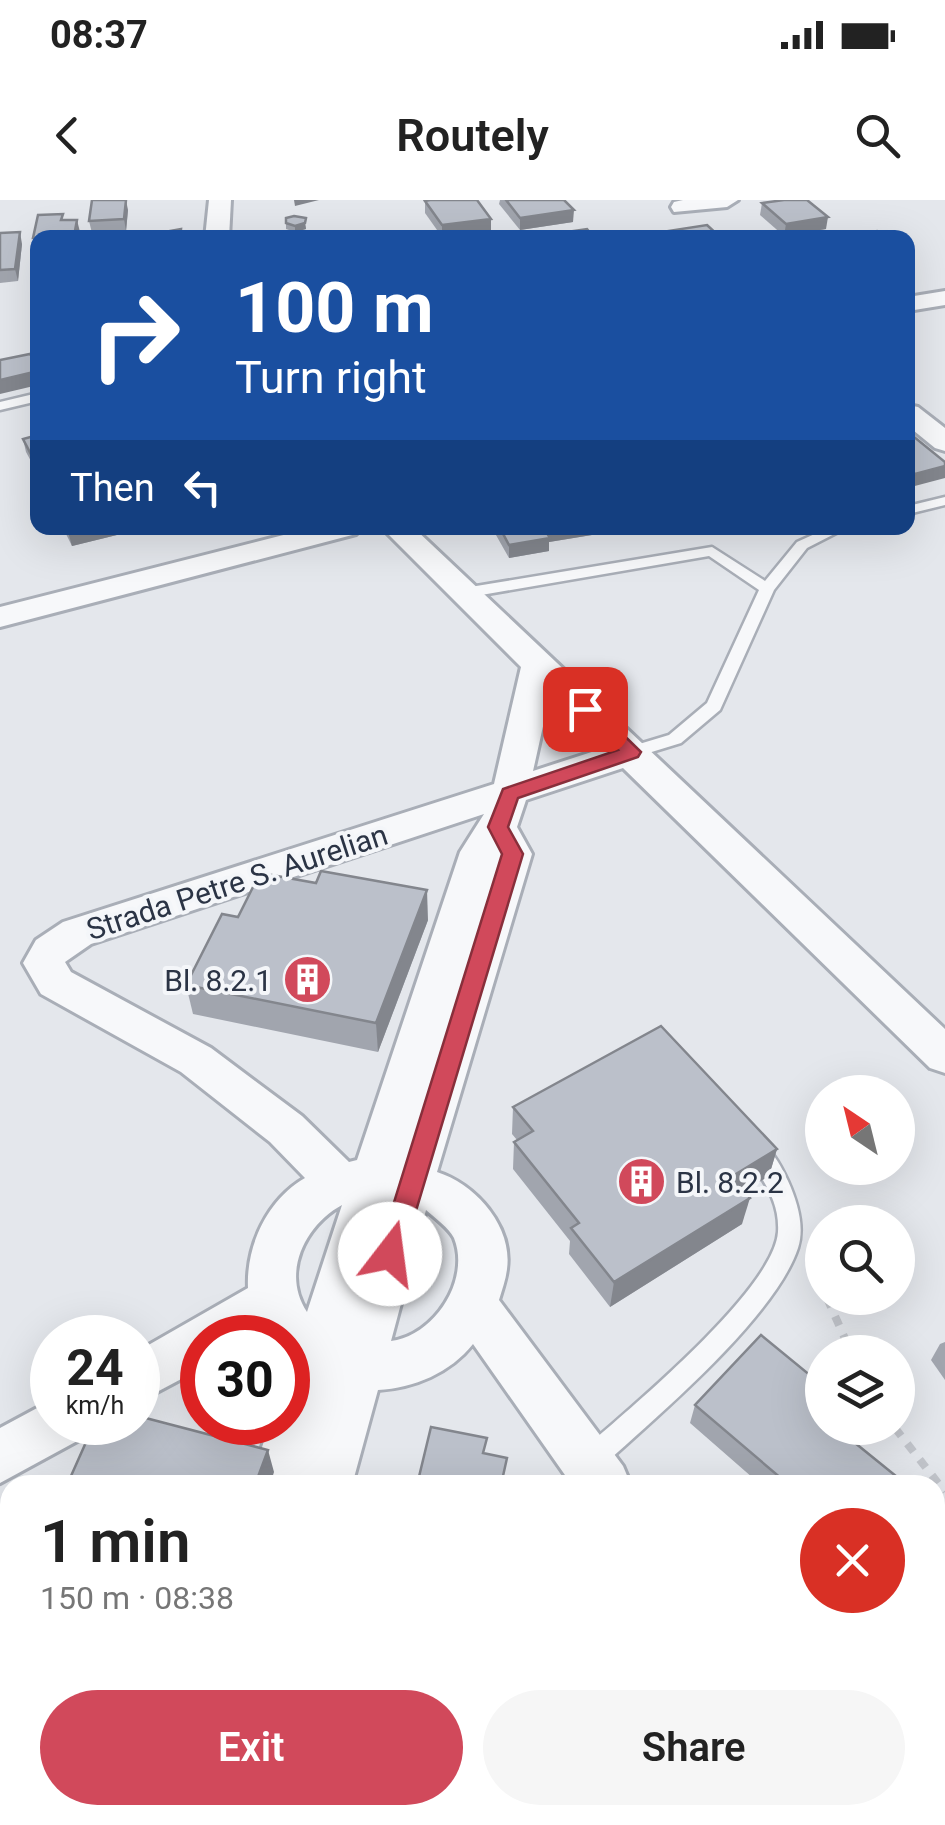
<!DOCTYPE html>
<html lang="en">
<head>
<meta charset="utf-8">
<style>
  :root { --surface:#fff; --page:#f6f6f6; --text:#222; --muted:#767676; --accent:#d1495b }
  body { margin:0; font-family:Roboto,sans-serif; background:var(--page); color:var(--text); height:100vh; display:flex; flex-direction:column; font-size:38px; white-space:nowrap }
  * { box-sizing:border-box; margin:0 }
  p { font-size:32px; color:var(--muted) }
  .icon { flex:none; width:55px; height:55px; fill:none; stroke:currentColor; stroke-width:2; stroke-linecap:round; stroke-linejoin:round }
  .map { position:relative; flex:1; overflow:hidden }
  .details { position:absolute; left:0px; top:1275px; width:945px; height:350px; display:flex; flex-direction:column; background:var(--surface); border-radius:30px 30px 0 0; box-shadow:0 10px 40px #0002 }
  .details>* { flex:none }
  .top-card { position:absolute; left:30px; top:30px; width:885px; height:305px; border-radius:20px; box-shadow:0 10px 40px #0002; background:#1a4fa0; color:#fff; overflow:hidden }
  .needle { width:65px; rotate:325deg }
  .fabs { position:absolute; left:805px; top:875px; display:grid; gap:20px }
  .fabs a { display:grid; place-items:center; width:110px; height:110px; border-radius:50%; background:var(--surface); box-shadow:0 10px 40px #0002; font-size:50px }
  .speed { position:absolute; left:30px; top:1115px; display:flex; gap:20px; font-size:50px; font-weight:700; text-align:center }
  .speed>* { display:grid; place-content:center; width:130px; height:130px; border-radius:50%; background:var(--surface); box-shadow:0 10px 40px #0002; line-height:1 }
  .speed small { font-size:25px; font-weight:400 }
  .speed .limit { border:15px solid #d22; background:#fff; color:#111 }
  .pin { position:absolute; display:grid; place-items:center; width:85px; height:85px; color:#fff; margin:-42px; border-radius:20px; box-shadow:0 5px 15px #0006 }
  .me { position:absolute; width:110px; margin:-55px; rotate:15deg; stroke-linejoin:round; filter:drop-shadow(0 0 8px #0008) }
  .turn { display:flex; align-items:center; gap:35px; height:210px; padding:0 40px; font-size:45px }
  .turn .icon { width:130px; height:130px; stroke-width:2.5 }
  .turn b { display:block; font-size:70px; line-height:85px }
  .then { display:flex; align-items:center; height:95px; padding:0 40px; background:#0003; gap:20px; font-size:38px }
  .round { display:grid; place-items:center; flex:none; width:105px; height:105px; border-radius:52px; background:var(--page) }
  .head { display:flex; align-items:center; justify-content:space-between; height:170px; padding:0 40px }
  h1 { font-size:60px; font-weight:600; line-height:75px }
  .cta { display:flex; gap:20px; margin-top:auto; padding:20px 40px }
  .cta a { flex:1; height:115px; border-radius:60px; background:var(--accent); color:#fff; font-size:40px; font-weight:600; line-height:115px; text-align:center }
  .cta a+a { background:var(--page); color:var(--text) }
  .status { display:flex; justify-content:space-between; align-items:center; height:70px; padding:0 50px; background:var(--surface); direction:ltr }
  .status svg { height:28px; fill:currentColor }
  header { display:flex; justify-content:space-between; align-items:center; height:130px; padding:0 40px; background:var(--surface); font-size:45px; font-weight:600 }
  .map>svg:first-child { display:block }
</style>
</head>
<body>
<div class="status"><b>08:37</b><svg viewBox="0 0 49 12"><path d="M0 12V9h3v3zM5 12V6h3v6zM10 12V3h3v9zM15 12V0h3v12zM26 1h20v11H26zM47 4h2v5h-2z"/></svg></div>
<header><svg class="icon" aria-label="back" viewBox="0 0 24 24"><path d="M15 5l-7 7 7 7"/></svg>Routely<svg class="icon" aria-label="search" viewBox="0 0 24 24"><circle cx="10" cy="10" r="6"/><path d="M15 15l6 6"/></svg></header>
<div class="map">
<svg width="945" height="1625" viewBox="0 0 945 1625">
  <rect width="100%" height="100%" fill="#e4e7ec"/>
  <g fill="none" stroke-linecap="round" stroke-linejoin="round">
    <defs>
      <g id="service">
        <polygon points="38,193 38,201 0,210 0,202"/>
        <polygon points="945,297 945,305 908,314 908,306"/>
        <polygon points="828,328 846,328 807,348 774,390 720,510 681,543 632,558 626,556 626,548 669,535 707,503 759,390 709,356 464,398 456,393 464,388 712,347 765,381 797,342"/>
        <path d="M755,940C771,946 781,966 788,981C797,1001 805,1026 798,1048C775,1118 654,1219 598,1270L589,1273L580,1270L576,1261L580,1252C626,1212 774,1090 778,1032C780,997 759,977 744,949L747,943Z"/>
      </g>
      <g id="minor">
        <polygon points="209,0 231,0 229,38 205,38"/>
        <polygon points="683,0 738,0 727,7 674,12 671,7 674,2"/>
        <polygon points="945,91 945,105 908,111 908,97"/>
        <polygon points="908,205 918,207 945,228 945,251 935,248 908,226"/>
        <polygon points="311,328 360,328 356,334 0,427 0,407"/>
        <path d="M382,328H414L945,829V873L930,868L623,568L526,600L517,627L532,654L437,972C475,984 513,1026 507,1069C506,1079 502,1090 499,1100L623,1266L631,1285H572L473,1144C450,1173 414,1188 378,1190L352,1285H250L270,1222H288V1138H267L263,1132L254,1138H202V1168L138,1202V1151L248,1088C246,1046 267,1000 305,978L270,942L181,872L41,794L23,763L36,740L63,722L494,584L521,467ZM550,495L604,548L533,571ZM484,614L460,652L357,960L349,962L302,916L211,848L71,772L65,762L91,744ZM342,1005L307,1112C281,1073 305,1025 342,1005ZM426,1010C435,1018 449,1028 454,1038C471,1080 434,1136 391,1141Z"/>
        <polygon points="52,1200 52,1222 86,1222 79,1240 0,1283 0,1228"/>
        <polygon points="134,1615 257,1615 254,1625 130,1625"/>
        <polygon points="783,1615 846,1615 850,1625 787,1625"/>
      </g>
    </defs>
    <use href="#service" stroke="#a9aeb7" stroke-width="5"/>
    <use href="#minor" stroke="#a9aeb7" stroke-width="6"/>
    <g stroke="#c2c5cb" stroke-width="8" stroke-dasharray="10 10" stroke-linecap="butt">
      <polyline points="813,1066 822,1088"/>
      <polyline points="827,1098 851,1152"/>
      <polyline points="895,1228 945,1292"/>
    </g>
    <use href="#service" fill="#f7f8fa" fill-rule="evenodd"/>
    <use href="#minor" fill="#f7f8fa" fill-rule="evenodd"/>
  </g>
  <g fill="#a1a5ae">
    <polygon points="500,0 564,0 573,22 520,30 499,4"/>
    <polygon points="425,1 491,31 442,37 425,13"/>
    <polygon points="762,3 826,29 784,36 760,15"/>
    <polygon points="128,10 126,31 92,33 89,21"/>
    <polygon points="64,20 80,32 79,38 38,38 38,50 36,50 33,38"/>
    <polygon points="286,23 305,23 306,29 295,32 286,29"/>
    <polygon points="0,33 22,44 18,81 0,83"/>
    <polygon points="908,232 945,262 911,287 908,284"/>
    <polygon points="38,235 38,274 26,252 23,239"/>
    <polygon points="63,328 124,328 125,333 72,346"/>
    <polygon points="492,328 598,328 598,334 549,342 549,351 509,358"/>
    <polygon points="238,717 428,720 378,852 193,814 186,785"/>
    <polygon points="513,907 777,949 769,976 744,991 742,1024 610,1107 569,1054 570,1041 513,969 514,942 517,940 512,934"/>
    <polygon points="945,1142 945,1180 931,1160 940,1144"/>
    <polygon points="695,1205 822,1228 853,1228 847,1236 907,1285 761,1285 690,1223"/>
    <polygon points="935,1353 945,1362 945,1540 935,1531"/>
    <polygon points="945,1559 945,1625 928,1625 917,1615 935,1615 935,1574"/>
  </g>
  <g fill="#83868d">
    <polygon points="126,0 128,10 126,31 124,19"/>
    <polygon points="294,0 319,0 295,6"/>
    <polygon points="574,10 573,22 520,30 520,18"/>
    <polygon points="828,17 826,29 784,36 786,24"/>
    <polygon points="491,19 491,31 442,37 442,25"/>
    <polygon points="77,20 80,32 79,38 75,38"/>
    <polygon points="305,23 306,29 295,32 295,26"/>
    <polygon points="20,32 22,44 18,81 15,69"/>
    <polygon points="38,171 38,185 0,194 0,180"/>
    <polygon points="945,266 945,278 911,287 915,274"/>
    <polygon points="88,328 124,328 125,333 72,346 68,332"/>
    <polygon points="558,328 598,328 598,334 549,342 549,351 509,358 509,345 545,330"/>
    <polygon points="427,690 428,720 378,852 376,823"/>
    <polygon points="777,949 769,976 724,1004 731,977"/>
    <polygon points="750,998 742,1024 610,1107 614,1082"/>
    <polygon points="268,1250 274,1272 270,1285 255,1285"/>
    <polygon points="134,1615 151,1615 147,1625 130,1625"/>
  </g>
  <g fill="#bbc0ca" stroke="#83868d" stroke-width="2.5">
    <polygon points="92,0 126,0 124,19 89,21"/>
    <polygon points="430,0 477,0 491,19 442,25 425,1"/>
    <polygon points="506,0 564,0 574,10 520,18"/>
    <polygon points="784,0 807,0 828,17 786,24 762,3"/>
    <polygon points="63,14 61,20 77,20 74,36 33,38 38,15"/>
    <polygon points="294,16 306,18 305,23 295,26 286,23 286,18"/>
    <polygon points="707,25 721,38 645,38 642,35"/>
    <polygon points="181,29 180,38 131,38"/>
    <polygon points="587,29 594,38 532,37"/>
    <polygon points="877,31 885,38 838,38"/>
    <polygon points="20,32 15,69 0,70 0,33"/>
    <polygon points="30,154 38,165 38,171 0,180 0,160"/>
    <polygon points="908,232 945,262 945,266 915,274 908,268"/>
    <polygon points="38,235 38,259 34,260 23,239"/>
    <polygon points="66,328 88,328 68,332"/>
    <polygon points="500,328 558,328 545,330 550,338 509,345"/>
    <polygon points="321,671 427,690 376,823 186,785 222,714 238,717 260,673 316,683"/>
    <polygon points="661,826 777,949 731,977 750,998 614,1082 571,1028 579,1023 514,942 533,931 513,907"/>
    <polygon points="761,1135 822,1185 822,1228 849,1228 844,1234 907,1285 789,1285 695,1205"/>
    <polygon points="138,1216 268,1250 255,1285 67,1285 95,1222 138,1222"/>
    <polygon points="431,1227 487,1238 483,1253 507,1258 501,1285 417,1285"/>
    <polygon points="46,1280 65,1285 43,1285"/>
    <polygon points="935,1308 943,1315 935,1325"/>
    <polygon points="1,1320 10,1323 10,1615 134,1615 130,1625 0,1625"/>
    <polygon points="935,1353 945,1362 945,1516 935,1507"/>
    <polygon points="945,1568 945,1618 935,1609 935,1582"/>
    <polygon points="285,1615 427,1615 425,1625 282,1625"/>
    <polygon points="500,1615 616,1615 641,1622 641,1625 498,1625"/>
  </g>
  <polygon fill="#d1495b" stroke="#882f3b" stroke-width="2.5" points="585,503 592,504 641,552 638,557 518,598 508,627 523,654 403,1054 400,1062 390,1066 381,1062 378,1054 502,654 488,627 503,589 618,550 579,513 579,504"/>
  <defs>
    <symbol id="building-disc" viewBox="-11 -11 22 22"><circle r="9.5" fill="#d1495b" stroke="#f4f6f9"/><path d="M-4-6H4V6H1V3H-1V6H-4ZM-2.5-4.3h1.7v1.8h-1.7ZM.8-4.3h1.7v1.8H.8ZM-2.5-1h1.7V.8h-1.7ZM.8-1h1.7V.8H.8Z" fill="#fff"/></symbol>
  </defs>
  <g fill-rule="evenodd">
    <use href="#building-disc" x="280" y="752" width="55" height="55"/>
    <use href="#building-disc" x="614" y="954" width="55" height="55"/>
  </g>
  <g text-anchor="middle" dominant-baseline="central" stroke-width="8" stroke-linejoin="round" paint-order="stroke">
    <g font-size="30" fill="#2b3445" stroke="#f4f6f9">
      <text transform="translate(237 682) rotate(-18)">Strada Petre S. Aurelian</text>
    </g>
    <g font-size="30" fill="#2b3445" stroke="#f4f6f9" text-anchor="end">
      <text x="272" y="780">Bl. 8.2.1</text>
      <text x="676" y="982" text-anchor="start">Bl. 8.2.2</text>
    </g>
  </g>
</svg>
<div class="fabs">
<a><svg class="needle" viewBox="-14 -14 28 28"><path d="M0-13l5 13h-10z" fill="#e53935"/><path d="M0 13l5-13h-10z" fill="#767676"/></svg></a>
<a><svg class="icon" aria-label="search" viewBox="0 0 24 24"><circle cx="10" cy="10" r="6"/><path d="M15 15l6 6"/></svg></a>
<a><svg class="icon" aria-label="layers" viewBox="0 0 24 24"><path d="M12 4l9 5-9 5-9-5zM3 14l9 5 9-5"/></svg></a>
</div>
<div class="speed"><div>24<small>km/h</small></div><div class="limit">30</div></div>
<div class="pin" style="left:585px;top:509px;background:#d93025"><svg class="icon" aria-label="arrive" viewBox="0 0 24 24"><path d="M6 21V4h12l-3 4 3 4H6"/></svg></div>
<svg class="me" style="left:390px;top:1054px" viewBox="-20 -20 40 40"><circle r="19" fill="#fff"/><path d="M0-13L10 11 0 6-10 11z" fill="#d1495b"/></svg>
<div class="top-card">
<div class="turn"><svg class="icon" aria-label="right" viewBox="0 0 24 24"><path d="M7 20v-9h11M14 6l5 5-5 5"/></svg><div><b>100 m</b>Turn right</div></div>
<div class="then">Then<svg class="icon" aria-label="left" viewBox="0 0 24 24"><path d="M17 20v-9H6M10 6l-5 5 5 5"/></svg></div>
</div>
<section class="details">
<div class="head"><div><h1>1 min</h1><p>150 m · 08:38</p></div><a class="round" style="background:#d93025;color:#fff"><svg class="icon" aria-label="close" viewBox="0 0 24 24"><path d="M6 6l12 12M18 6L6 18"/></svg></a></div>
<div class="cta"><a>Exit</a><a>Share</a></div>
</section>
</div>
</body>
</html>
